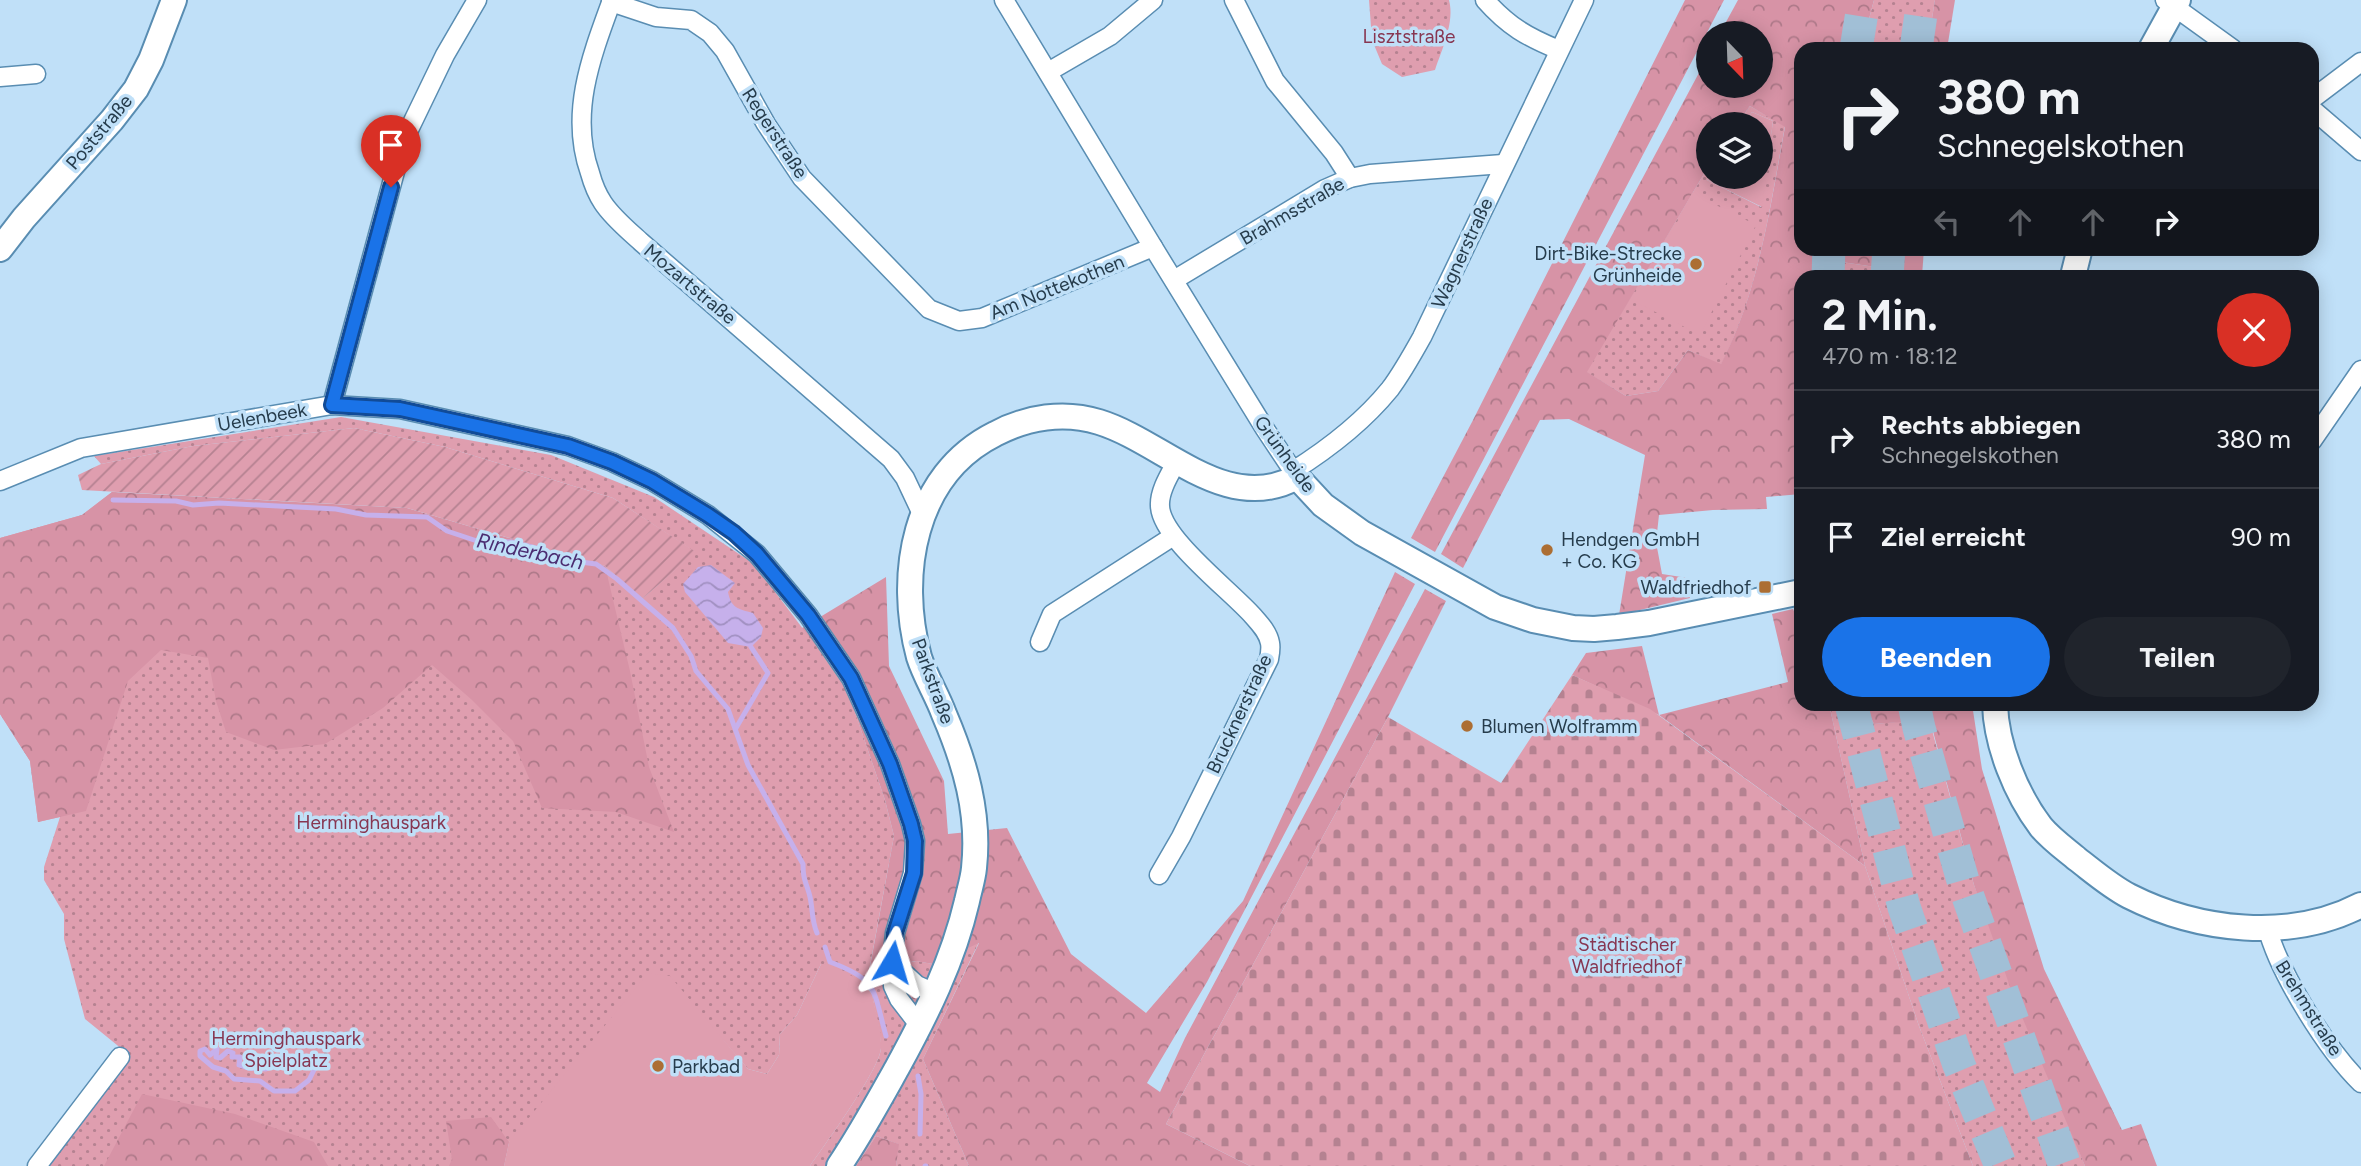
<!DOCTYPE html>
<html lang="de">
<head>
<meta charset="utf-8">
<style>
  :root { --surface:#171b24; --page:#20242c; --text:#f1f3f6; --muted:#9ea1a6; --line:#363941; --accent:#1a73e8 }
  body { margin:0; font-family:Figtree,sans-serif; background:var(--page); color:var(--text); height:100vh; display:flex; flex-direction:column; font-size:26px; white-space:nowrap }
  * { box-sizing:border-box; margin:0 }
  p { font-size:23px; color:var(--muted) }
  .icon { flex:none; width:38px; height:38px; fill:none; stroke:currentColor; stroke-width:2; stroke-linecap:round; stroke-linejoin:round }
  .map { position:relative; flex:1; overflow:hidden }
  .panel { position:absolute; left:1794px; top:270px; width:525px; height:441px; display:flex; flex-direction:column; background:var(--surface); border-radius:21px; box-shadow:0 4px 18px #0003 }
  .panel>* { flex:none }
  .top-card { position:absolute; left:1794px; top:42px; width:525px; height:214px; border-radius:21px; box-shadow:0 4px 18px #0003; background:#171b24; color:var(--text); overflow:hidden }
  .needle { width:46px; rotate:157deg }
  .fabs { position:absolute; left:1696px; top:21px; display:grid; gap:14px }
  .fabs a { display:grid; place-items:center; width:77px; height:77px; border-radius:50%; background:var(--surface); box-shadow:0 4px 18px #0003; font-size:35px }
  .pin { position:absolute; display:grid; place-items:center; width:60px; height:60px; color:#fff; margin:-72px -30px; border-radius:50% 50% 50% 0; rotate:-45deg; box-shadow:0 0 7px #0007 }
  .pin .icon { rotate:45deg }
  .me { position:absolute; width:77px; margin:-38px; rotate:7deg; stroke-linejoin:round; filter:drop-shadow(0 0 5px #0008) }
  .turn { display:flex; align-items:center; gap:24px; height:147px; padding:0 28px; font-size:32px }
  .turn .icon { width:91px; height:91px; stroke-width:2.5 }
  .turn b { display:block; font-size:49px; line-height:60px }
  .lanes { display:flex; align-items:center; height:66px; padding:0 28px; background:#0003; justify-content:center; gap:35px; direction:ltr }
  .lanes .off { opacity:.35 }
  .round { display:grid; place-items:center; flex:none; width:74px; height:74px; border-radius:37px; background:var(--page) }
  .overview { display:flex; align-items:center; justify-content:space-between; height:119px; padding:0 28px }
  h1 { font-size:42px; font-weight:700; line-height:52px }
  .primary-button { display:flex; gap:14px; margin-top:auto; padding:14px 28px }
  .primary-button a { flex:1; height:80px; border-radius:42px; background:var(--accent); color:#fff; font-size:28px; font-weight:700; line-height:80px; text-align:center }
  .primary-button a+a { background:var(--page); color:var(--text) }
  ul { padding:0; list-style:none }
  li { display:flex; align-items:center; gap:21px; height:98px; padding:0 28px; border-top:2px solid var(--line) }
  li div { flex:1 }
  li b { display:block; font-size:26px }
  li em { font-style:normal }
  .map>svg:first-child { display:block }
</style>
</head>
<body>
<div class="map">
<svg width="2361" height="1166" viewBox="0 0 2361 1166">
  <defs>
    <pattern id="grass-dots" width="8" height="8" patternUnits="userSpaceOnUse" patternTransform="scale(1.75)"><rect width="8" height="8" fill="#df9eaf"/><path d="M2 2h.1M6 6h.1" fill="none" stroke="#b58291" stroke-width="1.8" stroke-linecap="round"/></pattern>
    <pattern id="forest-crowns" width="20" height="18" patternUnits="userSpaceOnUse" patternTransform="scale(1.75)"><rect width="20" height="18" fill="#d793a6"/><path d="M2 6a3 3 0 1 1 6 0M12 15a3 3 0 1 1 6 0" fill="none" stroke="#ae7989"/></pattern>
    <pattern id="cemetery-stones" width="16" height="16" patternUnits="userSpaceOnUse" patternTransform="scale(1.75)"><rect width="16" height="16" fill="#df9eaf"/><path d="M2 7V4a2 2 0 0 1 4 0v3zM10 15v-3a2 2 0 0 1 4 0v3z" fill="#b58291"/></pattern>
    <pattern id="garden-furrows" width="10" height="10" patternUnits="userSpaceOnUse" patternTransform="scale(1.75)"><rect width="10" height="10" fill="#df9eaf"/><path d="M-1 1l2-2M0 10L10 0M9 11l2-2" fill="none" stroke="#b58291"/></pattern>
    <pattern id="water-waves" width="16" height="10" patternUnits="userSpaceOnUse" patternTransform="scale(1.75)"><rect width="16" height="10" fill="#c6b0eb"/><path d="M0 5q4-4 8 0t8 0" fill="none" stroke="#a190c1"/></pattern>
  </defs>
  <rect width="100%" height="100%" fill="#c0e0f8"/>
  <g fill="url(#grass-dots)">
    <path d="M1369,0H1449C1455,22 1442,49 1435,70L1402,77L1382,64L1372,40Z"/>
    <polygon points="1874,0 1935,0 1927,49 1861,49"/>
    <path d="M1750,106L1785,126C1770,207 1759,291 1721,365L1688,350L1658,391L1626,396L1586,372L1708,167L1709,177L1707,180L1761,207L1773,121L1752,112L1744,124H1737Z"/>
    <polygon points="1884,249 1899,249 1897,276 1834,276 1835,261 1882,268"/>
    <path d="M341,417L551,455L654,497L754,564L846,686L885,800L894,836L869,971L916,961L933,964L979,942L923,1059L969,1166H896L898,1144L876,1136L856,1166H810C824,1146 880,1069 881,1048C881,1031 874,1010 872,993L866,986L821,964L797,1015L780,1034L779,1055L767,1074L748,1069L723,1040L509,1142L504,1166H46L128,1054L85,1019L64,939V914L44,880V867L60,817L38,822L30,761L0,714V538L82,515L112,492L605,566L642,599L695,552L613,498L445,447L354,428L193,446L101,464L94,456Z"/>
    <polygon points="1829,704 1864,704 1874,724 1929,719 1974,885 2085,1166 1973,1166 1919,1026 1865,866"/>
  </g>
  <g fill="url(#forest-crowns)" fill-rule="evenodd">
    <polygon points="1685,0 1724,0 1435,552 1411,538 1472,422"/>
    <path d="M1738,0H1874L1861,49H1801V248L1884,249L1882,268L1835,261L1834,276H1801V494L1766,497L1767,509L1713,510L1659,515L1656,542L1662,574L1688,578L1690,598L1619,615L1645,455L1569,419L1540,420L1463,568L1441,554L1708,56V86H1760V33H1720ZM1750,106L1785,127C1770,207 1759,291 1721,364L1688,350L1658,391L1626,396L1587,372L1708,167V124H1737Z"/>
    <polygon points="1935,0 1955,0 1947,49 1927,49"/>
    <polygon points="1899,249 1924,249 1922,276 1897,276"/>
    <polygon points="112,492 407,508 605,566 630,671 649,767 674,832 616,812 542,808 513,741 472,700 432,665 383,708 325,744 274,750 226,732 216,701 208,658 161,650 128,681 86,811 38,822 30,761 0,714 0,538 82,515"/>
    <polygon points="1395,572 1415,584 1207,982 1147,1083 1160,1092 1185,1038 1425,589 1446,601 1388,717 1166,1124 1250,1166 969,1166 923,1059 979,943 933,964 915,961 869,972 894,836 885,800 846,686 802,628 886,577 889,666 944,781 948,834 1007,828 1071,954 1146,1013 1243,901"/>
    <polygon points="1793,609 1801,626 1801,704 1829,704 1865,866 1659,715 1572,675 1586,653 1642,646 1659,715 1788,682 1772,614"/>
    <polygon points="1864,704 1972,704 1982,769 2044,969 2122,1130 2141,1124 2157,1166 2085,1166 2014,998 1974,885 1930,720 1874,724"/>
    <polygon points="142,1094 235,1114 314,1142 328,1166 104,1166"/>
    <polygon points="491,1117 509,1142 504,1166 449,1166 452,1159 446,1121"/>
    <polygon points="876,1136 899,1144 896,1166 856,1166"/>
  </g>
  <polygon fill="url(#cemetery-stones)" points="1572,675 1650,709 1865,866 1919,1026 1973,1166 1250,1166 1166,1124 1388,717 1501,783"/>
  <polygon fill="url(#garden-furrows)" points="354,428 445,447 613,498 696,552 642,599 605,566 407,508 82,490 78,475 101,464 193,446"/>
  <g fill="#df9eaf">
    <polygon points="1752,112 1773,121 1762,207 1707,180 1709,177 1760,177 1760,124 1744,124"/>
    <polygon points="1692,193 1756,225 1700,335 1636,302"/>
    <path d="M821,964C838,965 861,980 872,994C875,1011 882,1031 881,1048C880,1069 824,1146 810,1166H504L509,1142L648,973L670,976L748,1069L767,1074L779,1055L780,1034L797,1015Z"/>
  </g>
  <path fill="url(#water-waves)" d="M711,565L735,583L728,592C731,608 738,609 753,613L763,628L761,637L751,647L728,643L685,592L683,584L698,567Z"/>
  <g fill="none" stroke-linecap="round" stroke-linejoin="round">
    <g stroke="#c6b0eb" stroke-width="5">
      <path d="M113,500L176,501L193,505L219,503L336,509L366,515L427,517L447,531L477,541L511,542L540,549L565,560L596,564L617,579L673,628L691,656L696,671L728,709L748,765L803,864C803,878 805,880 809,893C813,906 811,919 817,933"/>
      <polyline points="736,728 768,673 751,647"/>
      <path d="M825,947L830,962C879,980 873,990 886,1036"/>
      <polyline points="311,1062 304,1066 280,1064 266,1069 248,1068 239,1065 240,1057 232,1057 233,1053 228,1051 220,1058 216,1057 217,1049 210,1055 205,1049 200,1051 200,1056 213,1067 226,1071 234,1079 260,1081 274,1091 295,1091 309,1080 315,1068 313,1063"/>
      <polyline points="918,1076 921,1094 920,1134"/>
      <polyline points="925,1166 926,1166"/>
    </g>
    <g stroke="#a1bfd6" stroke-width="33" stroke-dasharray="33 17" stroke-linecap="butt">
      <polyline points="1856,49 1864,0"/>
      <polyline points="1916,49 1923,0"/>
      <polyline points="1828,276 1829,248"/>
      <polyline points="1887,276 1889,248"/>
      <polyline points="1851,704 1904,907 1959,1065 2001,1166"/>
      <polyline points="1914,704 1919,728 1966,891 2065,1166"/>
    </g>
    <defs>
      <g id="street">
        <path d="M612,0C591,57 569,114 590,173C593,184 597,194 603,203C613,218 628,230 641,242L891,459L905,478L922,514"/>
        <polyline points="1004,0 1153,247 1265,429 1297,477"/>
        <polyline points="1234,0 1275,81 1334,153 1350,178"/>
        <path d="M1485,0C1508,26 1527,37 1559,50"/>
        <polyline points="2165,0 2233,49"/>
        <polyline points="611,2 656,17 691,20 710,33 725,51 766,124 802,178 929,309 959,321 982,318 1153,247"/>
        <polyline points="1048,72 1110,36 1153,0"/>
        <polyline points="0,77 36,74"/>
        <polyline points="2312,99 2361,62"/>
        <polyline points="2312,109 2361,151"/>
        <polyline points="1174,280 1325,189 1350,178 1370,174 1503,164"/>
        <polyline points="332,405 403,142 445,55 477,0"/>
        <polyline points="2312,441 2361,370"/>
        <path d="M1293,471C1328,449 1364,421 1390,389C1402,373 1412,355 1422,337L1584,0"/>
        <polyline points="0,481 81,448 332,405 400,409 568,446 612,462 652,481 708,515 757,554 808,615 851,678 890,764 911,824 915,841 913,873 895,933 892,962 893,986 899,999 919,1025"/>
        <polyline points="1040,642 1052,614 1172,537"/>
        <path d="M1159,875L1181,837L1269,659C1270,654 1271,648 1270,643C1268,632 1260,624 1253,616C1230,590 1161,538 1160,506C1159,491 1170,474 1177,461"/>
        <path d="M2267,927C2279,973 2327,1050 2361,1083"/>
        <polyline points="892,962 917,985 935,993"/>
        <polyline points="37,1166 120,1057"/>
      </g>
      <g id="secondary">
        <polyline points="2151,49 2178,0"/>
        <polyline points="0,249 24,218 112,120 136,89 151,60 174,0"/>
        <polyline points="2073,276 2080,248"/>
        <path d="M1995,704C1996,745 2016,794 2041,827C2051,839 2065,849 2077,859C2094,872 2110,886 2129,896C2198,931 2290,942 2361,905"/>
        <path d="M839,1166C860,1135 878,1102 897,1068C926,1015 953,961 967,901C969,891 973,879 974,868C980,813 965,763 944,714C937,695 925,676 919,657C897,575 913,475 995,434C1027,417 1064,411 1099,422C1164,442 1226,516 1297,477L1323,505L1362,533L1495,607L1533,620L1573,628L1594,629L1617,627L1649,623L1801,592"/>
      </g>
    </defs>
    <use href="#street" stroke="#598db2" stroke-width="21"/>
    <use href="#secondary" stroke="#598db2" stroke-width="28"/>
    <use href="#street" stroke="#fff" stroke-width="18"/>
    <use href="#secondary" stroke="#fff" stroke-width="24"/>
  </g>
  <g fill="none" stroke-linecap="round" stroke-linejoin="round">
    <defs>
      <polyline id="route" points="391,187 332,405 400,409 568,446 612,462 652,481 708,515 734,533 757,554 808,615 851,678 890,764 911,824 915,841 914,873 895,933 892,962"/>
    </defs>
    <use href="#route" stroke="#114b97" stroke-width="18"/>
    <use href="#route" stroke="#1a73e8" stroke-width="12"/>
  </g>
  <g fill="#ac6e33" stroke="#c0e0f8" stroke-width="2.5">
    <circle cx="1696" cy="264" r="7"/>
    <circle cx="1547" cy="550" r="7"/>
    <rect x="1758" y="580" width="14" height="14" rx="3.5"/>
    <circle cx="1467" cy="726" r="7"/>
    <circle cx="658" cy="1066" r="7"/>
  </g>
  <g text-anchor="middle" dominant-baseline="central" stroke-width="7" stroke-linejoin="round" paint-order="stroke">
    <g font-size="19" fill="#873651" stroke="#c0e0f8">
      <text x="1409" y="36">Lisztstraße</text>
      <text x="371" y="822">Herminghauspark</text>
      <text x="1627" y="944">Städtischer<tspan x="1627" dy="22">Waldfriedhof</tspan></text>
      <text x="286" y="1038">Herminghauspark<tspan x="286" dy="22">Spielplatz</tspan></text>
    </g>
    <g font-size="19" fill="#263c4c" stroke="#c0e0f8">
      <text transform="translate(99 132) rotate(-50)">Poststraße</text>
      <text transform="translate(775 133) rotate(57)">Regerstraße</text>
      <text transform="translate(1292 211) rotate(-30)">Brahmsstraße</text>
      <text transform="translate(1462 253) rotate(-65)">Wagnerstraße</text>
      <text transform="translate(690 284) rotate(40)">Mozartstraße</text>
      <text transform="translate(1057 287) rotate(-22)">Am Nottekothen</text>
      <text transform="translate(262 417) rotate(-10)">Uelenbeek</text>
      <text transform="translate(1285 454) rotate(54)">Grünheide</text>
      <text transform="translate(933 681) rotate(70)">Parkstraße</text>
      <text transform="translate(1239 714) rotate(-65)">Brucknerstraße</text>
      <text transform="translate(2309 1008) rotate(58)">Brehmstraße</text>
    </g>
    <g font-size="19" fill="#263c4c" stroke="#c0e0f8" text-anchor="start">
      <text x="1682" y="253" text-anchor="end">Dirt-Bike-Strecke<tspan x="1682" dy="22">Grünheide</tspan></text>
      <text x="1561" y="539">Hendgen GmbH<tspan x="1561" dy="22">+ Co. KG</tspan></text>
      <text x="1751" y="587" text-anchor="end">Waldfriedhof</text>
      <text x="1481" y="726">Blumen Wolframm</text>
      <text x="672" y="1066">Parkbad</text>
    </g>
    <g font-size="21" font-style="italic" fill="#4b2d71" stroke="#c0e0f8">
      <text transform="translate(530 551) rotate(12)">Rinderbach</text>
    </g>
  </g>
</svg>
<div class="fabs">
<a><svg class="needle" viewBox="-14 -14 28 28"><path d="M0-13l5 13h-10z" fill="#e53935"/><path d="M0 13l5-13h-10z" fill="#9ea1a6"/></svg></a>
<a><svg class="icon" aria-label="layers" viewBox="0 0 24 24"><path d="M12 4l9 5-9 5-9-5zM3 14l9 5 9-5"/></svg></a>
</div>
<div class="pin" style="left:391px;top:187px;background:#d93025"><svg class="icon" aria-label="arrive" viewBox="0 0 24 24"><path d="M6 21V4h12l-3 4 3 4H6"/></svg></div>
<svg class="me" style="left:892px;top:962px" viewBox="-20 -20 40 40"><path d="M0-17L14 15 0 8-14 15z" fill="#1a73e8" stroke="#fff" stroke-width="4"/></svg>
<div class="top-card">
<div class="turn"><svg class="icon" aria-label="right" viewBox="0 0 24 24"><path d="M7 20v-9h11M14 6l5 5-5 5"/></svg><div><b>380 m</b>Schnegelskothen</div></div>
<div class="lanes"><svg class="icon off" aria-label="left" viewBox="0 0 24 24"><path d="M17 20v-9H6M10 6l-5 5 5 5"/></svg><svg class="icon off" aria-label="ahead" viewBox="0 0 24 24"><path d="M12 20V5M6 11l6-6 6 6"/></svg><svg class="icon off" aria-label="ahead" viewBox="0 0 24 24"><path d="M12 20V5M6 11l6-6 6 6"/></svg><svg class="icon" aria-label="right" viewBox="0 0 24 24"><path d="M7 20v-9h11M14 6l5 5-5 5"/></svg></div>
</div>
<section class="panel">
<div class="overview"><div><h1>2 Min.</h1><p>470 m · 18:12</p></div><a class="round" style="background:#d93025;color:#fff"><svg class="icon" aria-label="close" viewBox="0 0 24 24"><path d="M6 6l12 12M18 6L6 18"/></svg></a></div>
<ul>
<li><svg class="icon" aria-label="right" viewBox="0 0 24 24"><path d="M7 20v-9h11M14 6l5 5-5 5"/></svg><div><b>Rechts abbiegen</b><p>Schnegelskothen</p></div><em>380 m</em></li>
<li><svg class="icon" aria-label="arrive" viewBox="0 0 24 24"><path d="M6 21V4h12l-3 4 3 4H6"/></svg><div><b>Ziel erreicht</b></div><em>90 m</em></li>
</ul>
<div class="primary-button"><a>Beenden</a><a>Teilen</a></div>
</section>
</div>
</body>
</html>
